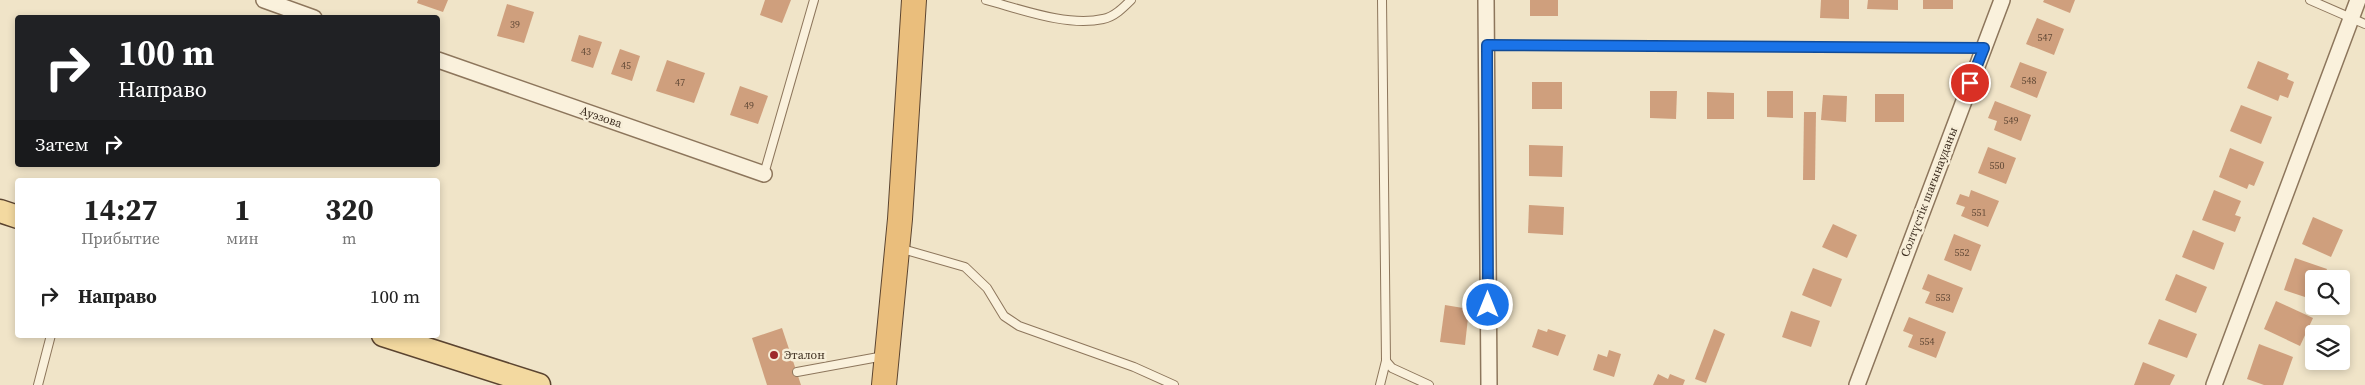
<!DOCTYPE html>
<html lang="ru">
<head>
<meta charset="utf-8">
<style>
  :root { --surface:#fff; --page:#f2f2f2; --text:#222; --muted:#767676 }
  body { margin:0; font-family:"Source Serif 4",serif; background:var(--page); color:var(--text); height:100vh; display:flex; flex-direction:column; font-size:19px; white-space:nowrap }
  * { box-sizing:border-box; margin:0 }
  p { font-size:16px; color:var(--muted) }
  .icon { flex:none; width:28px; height:28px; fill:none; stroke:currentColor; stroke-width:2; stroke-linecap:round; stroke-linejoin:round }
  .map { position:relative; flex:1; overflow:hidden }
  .side { position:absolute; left:15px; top:178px; width:425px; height:160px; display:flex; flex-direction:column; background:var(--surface); border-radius:5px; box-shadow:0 2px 8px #0003 }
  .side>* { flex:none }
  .guide { position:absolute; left:15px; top:15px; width:425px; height:152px; border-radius:5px; box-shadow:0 2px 8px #0003; background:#202124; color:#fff; overflow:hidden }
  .buttons { position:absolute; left:2305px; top:270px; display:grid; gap:10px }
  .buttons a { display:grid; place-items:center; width:45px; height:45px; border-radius:5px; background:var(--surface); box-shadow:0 2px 8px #0003; font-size:25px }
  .pin { position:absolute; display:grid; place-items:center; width:42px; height:42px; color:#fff; margin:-21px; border:2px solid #fff; border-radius:50%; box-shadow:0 1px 5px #0007 }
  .me { position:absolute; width:55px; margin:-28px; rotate:0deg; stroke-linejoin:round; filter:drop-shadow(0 0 4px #0008) }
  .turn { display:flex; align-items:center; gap:18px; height:105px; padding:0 20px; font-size:22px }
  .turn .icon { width:65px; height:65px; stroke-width:2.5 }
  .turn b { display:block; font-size:35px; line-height:42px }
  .then { display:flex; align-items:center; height:48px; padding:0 20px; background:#0003; gap:10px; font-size:19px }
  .eta { display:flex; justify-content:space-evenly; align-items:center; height:85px; text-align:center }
  .eta b { font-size:30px; font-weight:700; line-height:35px }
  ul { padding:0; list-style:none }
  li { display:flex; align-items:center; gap:15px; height:65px; padding:0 20px }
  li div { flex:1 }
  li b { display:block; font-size:19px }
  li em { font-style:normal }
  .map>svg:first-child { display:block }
</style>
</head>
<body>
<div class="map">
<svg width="2365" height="385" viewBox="0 0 2365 385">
  <rect width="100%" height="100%" fill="#f0e4c8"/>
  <g fill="#cf9f7d">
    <polygon points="418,0 448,0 443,12 417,3"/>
    <polygon points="765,0 791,0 782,23 760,15"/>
    <rect x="1530" y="0" width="28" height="16"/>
    <polygon points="1821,0 1849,0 1849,19 1820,18"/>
    <polygon points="1868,0 1898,0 1898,10 1867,9"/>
    <rect x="1923" y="0" width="30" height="9"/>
    <polygon points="2044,0 2075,0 2070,13 2043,2"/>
    <polygon points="507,4 534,12 524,43 497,36"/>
    <polygon points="2037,18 2064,29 2054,55 2026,44"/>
    <polygon points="579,35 602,42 593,68 571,61"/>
    <polygon points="620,49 640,56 632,81 611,74"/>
    <polygon points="667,60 705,73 694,103 656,91"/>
    <polygon points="2258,61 2289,74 2287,79 2294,82 2288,98 2280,95 2278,101 2247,88"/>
    <polygon points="2020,62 2047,72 2037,98 2010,87"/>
    <rect x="1532" y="82" width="30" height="27"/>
    <polygon points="740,86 768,96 758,124 730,115"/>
    <polygon points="1650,91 1677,91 1676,119 1650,118"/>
    <polygon points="1767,91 1793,91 1793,118 1767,117"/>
    <polygon points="1707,92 1734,93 1734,119 1707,119"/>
    <rect x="1875" y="94" width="29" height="28"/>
    <polygon points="1823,95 1847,96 1846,122 1821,120"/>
    <polygon points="1995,101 2031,115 2021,141 1994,130 1997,121 1988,118"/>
    <polygon points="2241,105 2272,117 2261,144 2230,131"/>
    <polygon points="1804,112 1816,112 1815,180 1803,180"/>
    <polygon points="1529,145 1563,146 1562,177 1529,176"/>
    <polygon points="1988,147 2016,158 2006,184 1978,173"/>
    <polygon points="2230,148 2264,162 2254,186 2249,184 2247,189 2219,177"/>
    <polygon points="1971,190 1999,201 1988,227 1961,216 1965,207 1956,204 1960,194 1969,197"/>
    <polygon points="2214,190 2241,201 2235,215 2241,217 2235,232 2202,220"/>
    <polygon points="1529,205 1564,207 1563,235 1528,233"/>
    <polygon points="2313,217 2343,230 2331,257 2302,244"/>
    <polygon points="1833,224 1857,235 1847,258 1822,247"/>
    <polygon points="2193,230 2224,243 2214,270 2182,257"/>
    <polygon points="1954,234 1981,245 1971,271 1944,260"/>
    <polygon points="2295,258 2327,269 2323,279 2314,279 2314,300 2284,290"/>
    <polygon points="1813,268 1842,279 1831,307 1802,295"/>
    <polygon points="1928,274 1963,288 1953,313 1925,303 1930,292 1922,289"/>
    <polygon points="2176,274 2207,287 2196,313 2165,300"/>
    <polygon points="2276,301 2313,318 2300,346 2264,329"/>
    <polygon points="1445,305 1469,309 1465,345 1440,342"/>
    <polygon points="1791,311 1820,321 1811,347 1782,337"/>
    <polygon points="1909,317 1946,332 1936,358 1908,347 1913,335 1903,331"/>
    <polygon points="2159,319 2197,334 2187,358 2148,344"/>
    <polygon points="782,328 801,385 767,385 752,338"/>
    <polygon points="1538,329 1547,332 1548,329 1566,335 1558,356 1532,347"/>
    <polygon points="1714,329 1725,334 1706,383 1695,379"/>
    <polygon points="2259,344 2293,357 2283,385 2264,385 2247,379"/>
    <polygon points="1609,350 1621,354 1614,377 1593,370 1598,354 1607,357"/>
    <polygon points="2143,362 2175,375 2170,385 2134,385"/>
    <polygon points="1658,374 1668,379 1670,374 1685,380 1683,385 1653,385"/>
  </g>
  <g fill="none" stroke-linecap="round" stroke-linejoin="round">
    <defs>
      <g id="service">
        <path d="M986,0C1020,9 1067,27 1103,19C1114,17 1123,8 1131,0"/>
        <polyline points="1382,0 1386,361 1392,368 1429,385"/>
        <polyline points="2310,0 2365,24"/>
        <polyline points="1487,45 1983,48"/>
        <polyline points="764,174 814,0"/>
        <polyline points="899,248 965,267 987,288 1004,316 1019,326 1134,367 1174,385"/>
        <polyline points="797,372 884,356"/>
        <polyline points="38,385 51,335"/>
        <polyline points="1380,385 1386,361"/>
      </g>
      <g id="minor">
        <polyline points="264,0 314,18"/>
        <polyline points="1486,0 1489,385"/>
        <polyline points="438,60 764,174"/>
        <polyline points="1857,385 2002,0"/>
        <polyline points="2214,385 2358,0"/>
      </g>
      <g id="primary">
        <polyline points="0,211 18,217"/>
        <polyline points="383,335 539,385"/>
      </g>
      <polyline id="trunk" points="884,385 900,219 914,0"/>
    </defs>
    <use href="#service" stroke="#8d765c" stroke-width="10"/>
    <use href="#minor" stroke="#8d765c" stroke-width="18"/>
    <use href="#primary" stroke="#5b4430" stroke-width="25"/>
    <use href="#trunk" stroke="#5b4430" stroke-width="26"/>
    <use href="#service" stroke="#faf1dc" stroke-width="8"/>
    <use href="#minor" stroke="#faf1dc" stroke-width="15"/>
    <use href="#primary" stroke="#f3d9a0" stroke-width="22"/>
    <use href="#trunk" stroke="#eabe7c" stroke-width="24"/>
  </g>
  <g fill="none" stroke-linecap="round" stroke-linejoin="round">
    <defs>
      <polyline id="route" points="1488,305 1487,45 1984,48 1970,83"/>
    </defs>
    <use href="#route" stroke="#114b97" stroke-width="12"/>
    <use href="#route" stroke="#1a73e8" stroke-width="9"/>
  </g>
  <circle fill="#9e2a2b" stroke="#f7eed8" stroke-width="2" cx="774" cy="355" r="5"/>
  <g text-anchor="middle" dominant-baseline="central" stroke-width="5" stroke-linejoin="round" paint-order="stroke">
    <g font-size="10" fill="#624a37">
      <text x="515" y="24">39</text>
      <text x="2045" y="37">547</text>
      <text x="586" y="51">43</text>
      <text x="626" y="65">45</text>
      <text x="2029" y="80">548</text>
      <text x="680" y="82">47</text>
      <text x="749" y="105">49</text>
      <text x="2011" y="120">549</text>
      <text x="1997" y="165">550</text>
      <text x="1979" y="212">551</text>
      <text x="1962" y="252">552</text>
      <text x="1943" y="297">553</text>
      <text x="1927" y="341">554</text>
    </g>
    <g font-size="12" fill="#3d2e20" stroke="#f7eed8">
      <text transform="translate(601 117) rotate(19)">Ауэзова</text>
      <text transform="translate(1929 192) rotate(-69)">Солтүстік шағынауданы</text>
    </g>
    <g font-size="12" fill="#3d2e20" stroke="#f7eed8" text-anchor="start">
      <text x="784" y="355">Эталон</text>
    </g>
  </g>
</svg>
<div class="buttons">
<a><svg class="icon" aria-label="search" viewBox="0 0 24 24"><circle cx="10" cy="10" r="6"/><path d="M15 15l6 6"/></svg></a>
<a><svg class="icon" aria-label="layers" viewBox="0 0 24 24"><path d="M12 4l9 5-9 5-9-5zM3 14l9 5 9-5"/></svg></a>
</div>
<div class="pin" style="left:1970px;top:83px;background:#d93025"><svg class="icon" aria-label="arrive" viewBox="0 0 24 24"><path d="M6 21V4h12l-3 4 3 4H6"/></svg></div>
<svg class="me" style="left:1488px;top:305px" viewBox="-20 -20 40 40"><circle r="17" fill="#1a73e8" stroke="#fff" stroke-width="3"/><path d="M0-11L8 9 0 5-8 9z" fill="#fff"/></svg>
<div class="guide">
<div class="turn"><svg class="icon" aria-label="right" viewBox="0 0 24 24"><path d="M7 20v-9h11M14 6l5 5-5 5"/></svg><div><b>100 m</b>Направо</div></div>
<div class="then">Затем<svg class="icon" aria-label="right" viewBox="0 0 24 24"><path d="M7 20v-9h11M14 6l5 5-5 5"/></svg></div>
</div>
<section class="side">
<div class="eta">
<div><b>14:27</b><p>Прибытие</p></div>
<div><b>1</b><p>мин</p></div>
<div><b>320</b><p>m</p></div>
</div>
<ul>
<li><svg class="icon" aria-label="right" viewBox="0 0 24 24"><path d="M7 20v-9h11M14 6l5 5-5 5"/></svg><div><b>Направо</b></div><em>100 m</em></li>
</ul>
</section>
</div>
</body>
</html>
